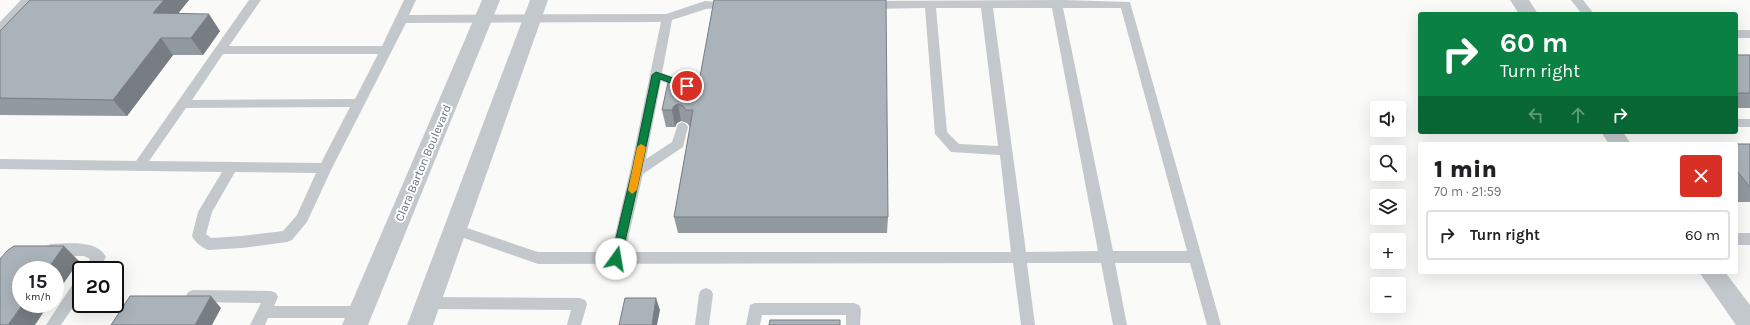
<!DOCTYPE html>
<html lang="en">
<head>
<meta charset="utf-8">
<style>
  :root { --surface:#fff; --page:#f6f6f6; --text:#202124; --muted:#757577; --line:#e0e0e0 }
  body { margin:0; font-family:Karla,sans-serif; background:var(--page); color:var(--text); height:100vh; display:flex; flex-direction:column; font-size:15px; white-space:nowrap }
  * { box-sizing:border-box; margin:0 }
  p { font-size:13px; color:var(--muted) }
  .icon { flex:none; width:22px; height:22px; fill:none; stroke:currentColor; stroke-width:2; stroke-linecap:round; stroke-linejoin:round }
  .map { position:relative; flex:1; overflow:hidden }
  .details { position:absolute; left:1418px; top:142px; width:320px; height:132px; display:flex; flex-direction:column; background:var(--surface); border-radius:4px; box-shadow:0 4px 16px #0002 }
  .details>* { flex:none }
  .top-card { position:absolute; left:1418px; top:12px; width:320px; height:122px; border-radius:4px; box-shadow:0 4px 16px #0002; background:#0b8043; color:#fff; overflow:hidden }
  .tools { position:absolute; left:1370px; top:101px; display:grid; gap:8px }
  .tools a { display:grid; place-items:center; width:36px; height:36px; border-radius:4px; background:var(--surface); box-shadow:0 4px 16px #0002; font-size:20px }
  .speed { position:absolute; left:12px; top:261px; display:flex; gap:8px; font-size:20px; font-weight:700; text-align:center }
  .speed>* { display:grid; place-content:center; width:52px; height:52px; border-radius:50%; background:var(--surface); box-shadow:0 4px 16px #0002; line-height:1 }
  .speed small { font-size:10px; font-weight:400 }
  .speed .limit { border:2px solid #111; border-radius:6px; background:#fff; color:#111 }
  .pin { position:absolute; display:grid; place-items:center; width:34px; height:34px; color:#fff; margin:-17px; border:2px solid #fff; border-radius:50%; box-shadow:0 1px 4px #0007 }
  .me { position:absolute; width:44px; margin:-22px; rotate:13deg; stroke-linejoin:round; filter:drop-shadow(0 0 3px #0008) }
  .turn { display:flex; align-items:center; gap:14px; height:84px; padding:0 16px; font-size:18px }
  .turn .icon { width:52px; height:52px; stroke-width:2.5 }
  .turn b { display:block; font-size:28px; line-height:34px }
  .lanes { display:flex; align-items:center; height:38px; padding:0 16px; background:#0003; justify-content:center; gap:20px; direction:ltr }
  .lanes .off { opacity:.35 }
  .round { display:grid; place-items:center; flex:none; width:42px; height:42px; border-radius:4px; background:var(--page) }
  .summary { display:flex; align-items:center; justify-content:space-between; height:68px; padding:0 16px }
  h1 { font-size:24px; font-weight:800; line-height:30px }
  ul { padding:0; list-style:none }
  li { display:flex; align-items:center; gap:12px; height:50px; margin:0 8px 6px; padding:0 8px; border:2px solid var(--line); border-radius:4px }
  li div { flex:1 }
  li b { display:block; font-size:15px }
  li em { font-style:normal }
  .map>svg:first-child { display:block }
</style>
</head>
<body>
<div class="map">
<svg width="1750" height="325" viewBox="0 0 1750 325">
  <rect width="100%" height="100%" fill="#fafaf8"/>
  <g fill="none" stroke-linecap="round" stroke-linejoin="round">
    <g fill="#c3c8cc" fill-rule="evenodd">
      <polygon points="21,0 33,0 4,32 0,33 0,22"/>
      <path d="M249,0H261L229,46H382L404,0H416L409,15L666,14L705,1L733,3L735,5L733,7L706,9L672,20L662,73L691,83C694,88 694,97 691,102L687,103L683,102L681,99V88L661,81L646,159L672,142L678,124L682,122L686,124L688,127L683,147L643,174L625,252H1011L1000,155L951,152L935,134L925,8L869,9L865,7L863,5L865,3L869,1L1062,0L1130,2L1221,325H1207L1190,263H1115L1127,325H1113L1101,263H1027L1035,325H1021L1013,263L538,264L450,233L448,229L450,225L455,224L538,252H611L630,171L661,22L406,23L332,168L307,222L292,240L287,242L242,248L208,250C201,247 195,242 192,236L198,212L222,172L0,169V159L136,161ZM936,8H981L998,146L959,144L947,132ZM993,8H1052L1098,251L1026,252ZM1063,8H1121L1187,251H1113ZM223,54H378L355,99L192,100ZM350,107L321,163L149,161L186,108ZM235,172L316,173L297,215L283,231L242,236L211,238L206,234L212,212Z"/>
      <polygon points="1571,0 1583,0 1594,14 1582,14"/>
      <rect x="1736" y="30" width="14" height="8"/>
      <rect x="1736" y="119" width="14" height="8"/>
      <rect x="1736" y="233" width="14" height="12"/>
      <path d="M51,244C67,244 97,239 106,257L98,270H83L90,259L84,256H51L46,254L44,250L46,246Z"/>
      <polygon points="81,277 81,295 61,325 46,325 76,279"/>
      <polygon points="706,288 711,290 713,294 709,325 695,325 699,294 701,290"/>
      <polygon points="193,290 271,291 276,293 278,297 274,306 361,306 366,308 368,312 366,316 361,318 268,318 265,325 250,325 261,303 193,302 188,300 186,296 188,292"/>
      <polygon points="428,297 580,298 585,300 587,304 581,325 567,325 571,310 428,309 423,307 421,303 423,299"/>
      <polygon points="755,303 854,303 859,305 861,309 860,325 846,325 846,315 762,315 760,325 746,325 750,305"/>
    </g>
    <g fill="#c3c8cc" fill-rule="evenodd">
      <polygon points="482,0 500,0 368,325 342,325"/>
      <polygon points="530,0 548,0 433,325 407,325"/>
      <polygon points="1510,0 1529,0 1538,14 1519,14"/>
      <polygon points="1601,132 1623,132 1631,144 1609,144"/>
      <polygon points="1699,272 1725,272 1750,305 1750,325 1736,325"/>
    </g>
  </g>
  <g fill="#929a9f">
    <polygon points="30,0 189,0 178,13 220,31 203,55 173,55 127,116 0,115 0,31"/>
    <rect x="1736" y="55" width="14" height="53"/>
    <polygon points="678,86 888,217 887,233 678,233 674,217 690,127 687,123 681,121 677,123 675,127 666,127 662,110"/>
    <polygon points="1715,144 1750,144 1750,202 1736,202 1736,144"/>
  </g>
  <g fill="#777d82">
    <polygon points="164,0 189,0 165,30 153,13"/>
    <polygon points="209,14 220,31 203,55 191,38"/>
    <polygon points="161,38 173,55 127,116 113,100"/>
    <polygon points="678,104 681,121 677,123 675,127 672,110 674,106"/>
    <polygon points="64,246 79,261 55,296 55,270 47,270"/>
    <polygon points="211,296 221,308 212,325 195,325"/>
    <polygon points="656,298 660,310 657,325 652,325"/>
    <polygon points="23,304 49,304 35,325 8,325"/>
  </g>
  <g fill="#aab3b9" stroke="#777d82">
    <polygon points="30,0 164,0 153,13 209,14 191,38 161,38 113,100 0,98 0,31"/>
    <polygon points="714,0 886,0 888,217 674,217 693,110 686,110 683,106 678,104 674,106 672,110 662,110 668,82 676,82 678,86 684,88 689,86 691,82 699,82"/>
    <rect x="1736" y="55" width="14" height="38"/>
    <polygon points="1715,144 1750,144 1750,187 1736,170 1736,144"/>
    <polygon points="14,246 64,246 47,270 21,270 21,304 23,304 8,325 0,325 0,259 8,250"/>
    <polygon points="130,296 211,296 195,325 111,325"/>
    <polygon points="625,298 656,298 652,325 619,325"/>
    <polygon points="770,320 840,320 840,325 769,325"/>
  </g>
  <polygon fill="#0b8043" stroke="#07532c" points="656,72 690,84 691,86 687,89 660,79 641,171 621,259 620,262 613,262 611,259 632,171 652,75"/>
  <polygon fill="#f59e0b" points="641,144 646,147 637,190 632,194 628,190 637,147"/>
  <g text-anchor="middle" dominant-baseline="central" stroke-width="4" stroke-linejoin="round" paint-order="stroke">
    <g font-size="12" fill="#657683" stroke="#fff">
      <text transform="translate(423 163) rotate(-67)">Clara Barton Boulevard</text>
    </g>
  </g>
</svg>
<div class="tools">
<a><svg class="icon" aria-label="sound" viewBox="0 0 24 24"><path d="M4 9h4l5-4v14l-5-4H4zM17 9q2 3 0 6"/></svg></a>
<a><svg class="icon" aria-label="search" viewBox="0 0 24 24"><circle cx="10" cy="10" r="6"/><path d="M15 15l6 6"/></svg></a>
<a><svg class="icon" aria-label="layers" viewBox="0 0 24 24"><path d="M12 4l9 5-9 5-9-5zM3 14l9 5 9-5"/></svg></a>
<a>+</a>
<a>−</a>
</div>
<div class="speed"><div>15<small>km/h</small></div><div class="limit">20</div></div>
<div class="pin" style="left:687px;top:86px;background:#d93025"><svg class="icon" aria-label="arrive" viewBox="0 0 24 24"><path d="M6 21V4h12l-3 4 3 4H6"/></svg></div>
<svg class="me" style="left:616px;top:259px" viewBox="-20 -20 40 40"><circle r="19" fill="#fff"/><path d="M0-13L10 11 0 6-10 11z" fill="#0b8043"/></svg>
<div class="top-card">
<div class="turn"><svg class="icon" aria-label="right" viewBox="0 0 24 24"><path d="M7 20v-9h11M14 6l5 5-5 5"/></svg><div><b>60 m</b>Turn right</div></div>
<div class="lanes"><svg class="icon off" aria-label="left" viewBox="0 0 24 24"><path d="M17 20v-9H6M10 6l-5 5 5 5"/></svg><svg class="icon off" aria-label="ahead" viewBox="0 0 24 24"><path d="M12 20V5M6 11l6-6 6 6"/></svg><svg class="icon" aria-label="right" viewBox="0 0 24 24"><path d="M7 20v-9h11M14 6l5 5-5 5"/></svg></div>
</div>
<section class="details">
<div class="summary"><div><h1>1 min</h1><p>70 m · 21:59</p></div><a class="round" style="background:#d93025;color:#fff"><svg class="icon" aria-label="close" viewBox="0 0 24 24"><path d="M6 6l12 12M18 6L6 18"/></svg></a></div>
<ul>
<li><svg class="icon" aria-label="right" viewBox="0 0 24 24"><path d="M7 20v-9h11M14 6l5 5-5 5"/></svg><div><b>Turn right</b></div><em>60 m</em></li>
</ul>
</section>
</div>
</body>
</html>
